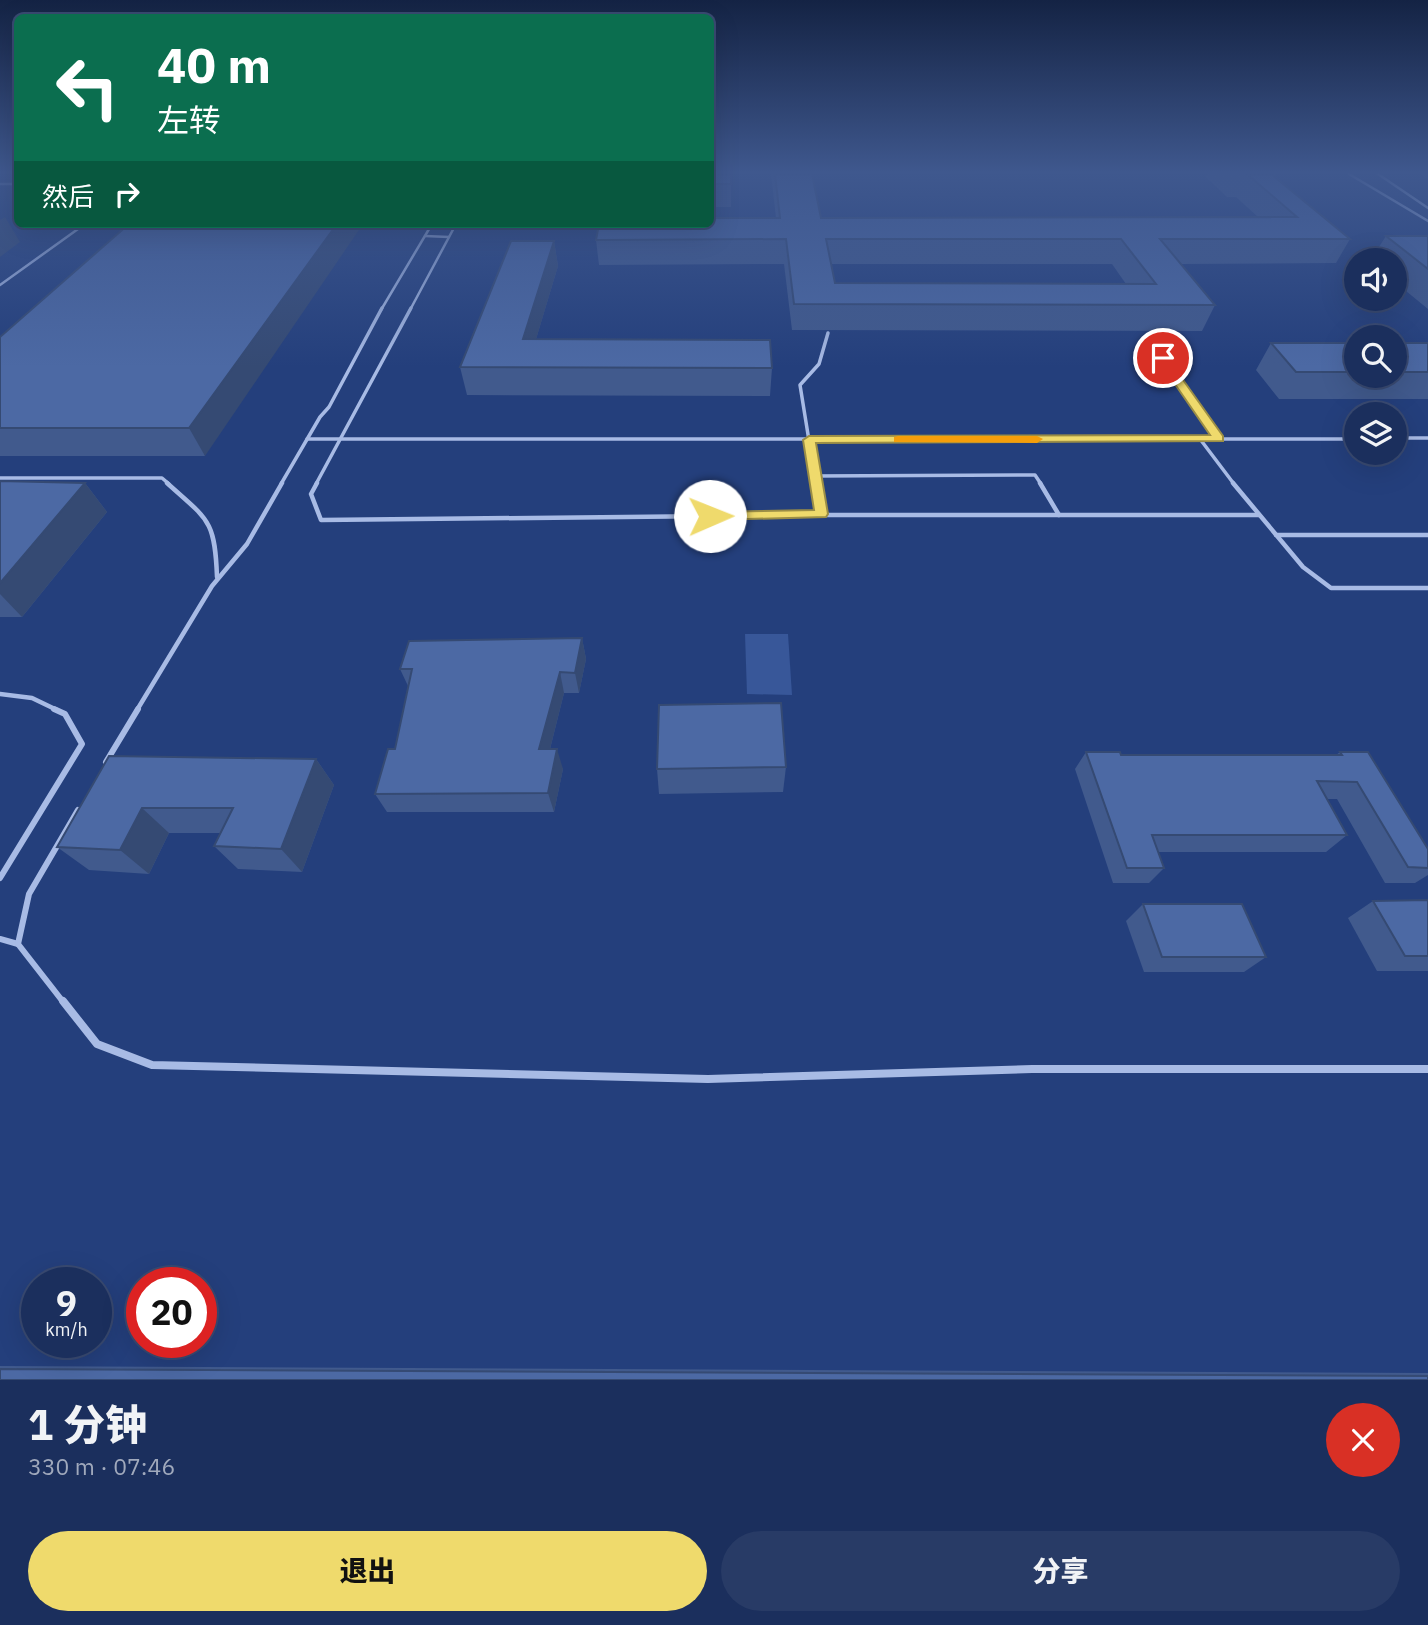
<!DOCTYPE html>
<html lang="zh">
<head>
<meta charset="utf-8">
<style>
  :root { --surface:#1b2f5d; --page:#283b66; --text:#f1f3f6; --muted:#a0a9bc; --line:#394a72; --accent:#efda6c }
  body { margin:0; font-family:"IBM Plex Sans","Noto Sans SC",sans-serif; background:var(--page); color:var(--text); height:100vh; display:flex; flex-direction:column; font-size:26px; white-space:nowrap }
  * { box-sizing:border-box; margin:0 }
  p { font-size:23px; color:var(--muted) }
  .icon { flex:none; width:38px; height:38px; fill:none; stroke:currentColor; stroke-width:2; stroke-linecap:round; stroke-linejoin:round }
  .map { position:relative; height:1380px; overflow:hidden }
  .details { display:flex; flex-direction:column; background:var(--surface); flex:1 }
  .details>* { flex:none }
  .hud { position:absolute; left:14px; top:14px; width:700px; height:214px; border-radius:10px; box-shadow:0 7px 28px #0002,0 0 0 2px var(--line); background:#0b6e4f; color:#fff; overflow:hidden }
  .controls { position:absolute; left:1344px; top:248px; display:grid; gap:14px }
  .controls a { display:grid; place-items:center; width:63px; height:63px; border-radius:50%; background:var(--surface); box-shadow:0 7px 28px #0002,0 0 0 2px var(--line); font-size:35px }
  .speed { position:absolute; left:21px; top:1267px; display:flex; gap:14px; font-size:35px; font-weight:700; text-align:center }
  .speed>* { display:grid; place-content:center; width:91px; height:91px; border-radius:50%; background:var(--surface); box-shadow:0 7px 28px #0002,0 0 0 2px var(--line); line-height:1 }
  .speed small { font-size:18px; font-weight:400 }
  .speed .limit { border:10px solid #d22; background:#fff; color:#111 }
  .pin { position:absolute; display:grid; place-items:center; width:60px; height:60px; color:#fff; margin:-30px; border:4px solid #fff; border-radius:50%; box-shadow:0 2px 7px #0007 }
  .me { position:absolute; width:77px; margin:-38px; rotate:89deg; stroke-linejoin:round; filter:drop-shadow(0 0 5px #0008) }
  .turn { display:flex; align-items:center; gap:24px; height:147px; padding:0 28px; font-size:32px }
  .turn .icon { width:91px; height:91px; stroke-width:2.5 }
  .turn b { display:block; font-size:49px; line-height:60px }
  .then { display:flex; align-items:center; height:66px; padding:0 28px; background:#0003; gap:14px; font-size:26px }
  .round { display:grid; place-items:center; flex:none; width:74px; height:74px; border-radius:37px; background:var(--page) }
  .head { display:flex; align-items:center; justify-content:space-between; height:119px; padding:0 28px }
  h1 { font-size:42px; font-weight:800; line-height:52px }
  .cta { display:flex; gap:14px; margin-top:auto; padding:14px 28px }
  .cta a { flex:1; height:80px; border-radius:42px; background:var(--accent); color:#111; font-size:28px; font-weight:800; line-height:80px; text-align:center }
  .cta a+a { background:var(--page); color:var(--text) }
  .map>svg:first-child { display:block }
</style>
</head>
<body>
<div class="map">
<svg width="1428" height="1380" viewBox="0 0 1428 1380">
  <rect width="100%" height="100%" fill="#243f7c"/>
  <polygon fill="#385799" points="745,634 788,634 792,695 747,694"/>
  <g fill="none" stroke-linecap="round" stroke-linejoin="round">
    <g stroke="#a8bbe5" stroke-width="2.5">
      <polyline points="1349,174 1428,221"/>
      <polyline points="1378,174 1428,208"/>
      <polyline points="0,184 18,184"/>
      <polyline points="425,236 449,237"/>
      <polyline points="0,285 85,224"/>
      <polyline points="381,310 432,224"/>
      <polyline points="410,310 456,224"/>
    </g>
    <g stroke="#a8bbe5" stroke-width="3.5">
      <polyline points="1148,338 1219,439"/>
      <polyline points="1395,438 1428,438"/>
      <polyline points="307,439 1356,439"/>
      <polyline points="1200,439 1234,484"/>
      <polyline points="815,476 1035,475 1041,484"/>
      <polyline points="0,478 162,478 169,484"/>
      <polyline points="281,484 320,417 329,407 382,308"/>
      <polyline points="316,484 411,308"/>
      <polyline points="816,484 800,385 819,364 828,333"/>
    </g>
    <g stroke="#a8bbe5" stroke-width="4.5">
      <path d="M167,483C208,520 215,519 217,577"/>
      <polyline points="317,483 311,494 321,520 821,515 1259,515"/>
      <polyline points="816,483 821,515"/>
      <polyline points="1040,483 1059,515"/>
      <polyline points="1233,483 1303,567 1331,588 1428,588"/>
      <polyline points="1276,535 1428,535"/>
      <polyline points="0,694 32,698 57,710"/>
      <polyline points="137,710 212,586 247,544 282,483"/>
    </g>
    <g stroke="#a8bbe5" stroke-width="6">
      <polyline points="106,762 138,709"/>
      <polyline points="0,878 82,744 65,714 54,709"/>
      <polyline points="0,939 18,944"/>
      <polyline points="64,1003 18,944 29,894 78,810"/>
    </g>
    <polyline stroke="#a8bbe5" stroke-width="8" points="63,1001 97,1044 152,1065 708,1079 1032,1069 1428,1069"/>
  </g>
  <g fill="#415a8d" fill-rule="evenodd">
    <polygon points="710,174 731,184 731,207 710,207"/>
    <path d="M771,174H812L821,218L1258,217L1236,197H1227L1206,177L1208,174H1275L1274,176L1350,239L1336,263L1180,264L1215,305L1202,331L792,330L784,264L599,265L596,240L776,218ZM831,264H1112L1126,284L835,283Z"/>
    <polygon points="1420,174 1428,174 1428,179"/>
    <polygon points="129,224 205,456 0,456 0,337"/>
    <polygon points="1386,236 1428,236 1428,309 1395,282 1395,261 1370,261"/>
    <polygon points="554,241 558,266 536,339 772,368 770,396 467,395 460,367"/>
    <polygon points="1271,343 1356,343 1356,376 1395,376 1395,343 1428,343 1428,399 1279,399 1256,370"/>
    <polygon points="0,481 85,483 107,512 22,617 0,617"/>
    <polygon points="582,638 586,659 579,693 564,693 550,749 563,769 554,812 387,812 375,794 395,749 408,686 400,669"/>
    <polygon points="1086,752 1121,755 1336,755 1340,752 1428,849 1428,875 1415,883 1385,883 1337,799 1326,799 1347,835 1326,852 1158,852 1164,868 1149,883 1113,883 1075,769"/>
    <polygon points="109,756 316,759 334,785 302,872 238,869 214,846 220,833 169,833 149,874 89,870 57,847"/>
    <polygon points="786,767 783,792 659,794 657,769"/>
    <polygon points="1428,900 1428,971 1377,971 1348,918 1373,901"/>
    <polygon points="1143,904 1266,957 1244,972 1144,972 1126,921"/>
    <polygon points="0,1366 1428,1373 1428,1380 0,1380"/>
  </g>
  <g fill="#354a73">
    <polygon points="5,217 20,242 0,257 0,220"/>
    <polygon points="337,224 363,224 205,456 189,428"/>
    <polygon points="554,241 558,266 528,366 523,339"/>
    <polygon points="85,483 107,512 22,617 0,594 0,583"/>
    <polygon points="582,638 586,659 579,693 575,673"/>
    <polygon points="560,672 564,693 545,769 539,749"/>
    <polygon points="557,749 563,769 554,812 548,793"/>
    <polygon points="316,759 334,785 302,872 281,849"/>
    <polygon points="142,808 169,833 149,874 120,850"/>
  </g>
  <g fill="#4c69a4" stroke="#354a73" stroke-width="2" fill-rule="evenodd">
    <rect x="710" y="174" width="21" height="10"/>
    <path d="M775,174H812L821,218L1297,217L1247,174H1271L1350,239H1160L1215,305L794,304L786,239L596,240L599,224H710V218H780ZM826,239H1121L1156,284L835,283Z"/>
    <polygon points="129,224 337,224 189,428 0,428 0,337"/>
    <polygon points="1386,236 1428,236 1428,269"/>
    <polygon points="511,241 554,241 523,339 770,340 772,368 460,367"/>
    <polygon points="1271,343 1356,343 1356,372 1296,372"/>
    <rect x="1395" y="343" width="33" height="29"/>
    <polygon points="0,481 85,483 0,583"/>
    <polygon points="582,638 575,673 560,672 539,749 557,749 548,793 375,794 388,749 395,749 412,669 400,669 409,641"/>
    <polygon points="781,703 786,767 657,769 659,705"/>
    <polygon points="1086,752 1120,752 1121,755 1342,755 1340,752 1368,752 1428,849 1428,868 1408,867 1357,782 1317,781 1347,835 1152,835 1164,868 1127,868"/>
    <polygon points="109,756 316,759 281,849 214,846 233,808 142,808 120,850 57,847"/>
    <polygon points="1428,900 1428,956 1405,956 1373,901"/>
    <polygon points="1143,904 1242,904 1266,957 1162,957"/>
    <polygon points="0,1369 1428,1376 1428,1380 0,1380"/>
  </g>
  <linearGradient id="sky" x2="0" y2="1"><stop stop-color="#142344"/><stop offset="0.47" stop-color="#3f588e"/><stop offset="1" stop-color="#3f588e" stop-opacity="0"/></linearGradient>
  <rect width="1428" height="367" fill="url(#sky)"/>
  <polygon fill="#efda6c" stroke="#9b8e46" stroke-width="2" points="1163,355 1166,356 1223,436 1223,441 816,443 828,514 826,517 710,520 704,516 710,512 814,510 803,440 809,436 1210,435 1157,358"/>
  <polygon fill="#f59e0b" points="898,436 1037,436 1043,439 1037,443 894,442 894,437"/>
</svg>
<div class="controls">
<a><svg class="icon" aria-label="sound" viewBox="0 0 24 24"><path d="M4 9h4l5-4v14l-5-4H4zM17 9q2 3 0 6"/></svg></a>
<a><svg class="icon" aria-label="search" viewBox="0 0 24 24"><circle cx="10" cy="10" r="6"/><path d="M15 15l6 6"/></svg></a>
<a><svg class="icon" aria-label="layers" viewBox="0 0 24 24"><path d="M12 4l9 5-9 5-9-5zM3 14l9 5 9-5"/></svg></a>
</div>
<div class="speed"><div>9<small>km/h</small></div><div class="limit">20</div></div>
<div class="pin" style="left:1163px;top:358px;background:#d93025"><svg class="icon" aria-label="arrive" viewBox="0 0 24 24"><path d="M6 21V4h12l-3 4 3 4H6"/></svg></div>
<svg class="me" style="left:710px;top:516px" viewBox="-20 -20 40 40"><circle r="19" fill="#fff"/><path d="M0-13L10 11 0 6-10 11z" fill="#efda6c"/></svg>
<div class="hud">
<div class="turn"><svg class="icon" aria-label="left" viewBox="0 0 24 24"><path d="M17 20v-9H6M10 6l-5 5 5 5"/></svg><div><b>40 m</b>左转</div></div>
<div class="then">然后<svg class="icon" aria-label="right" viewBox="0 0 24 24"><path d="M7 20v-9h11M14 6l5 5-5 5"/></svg></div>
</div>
</div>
<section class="details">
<div class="head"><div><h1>1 分钟</h1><p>330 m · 07:46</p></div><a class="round" style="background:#d93025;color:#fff"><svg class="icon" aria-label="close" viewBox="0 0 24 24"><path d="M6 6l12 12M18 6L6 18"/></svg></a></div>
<div class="cta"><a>退出</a><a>分享</a></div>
</section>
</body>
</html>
